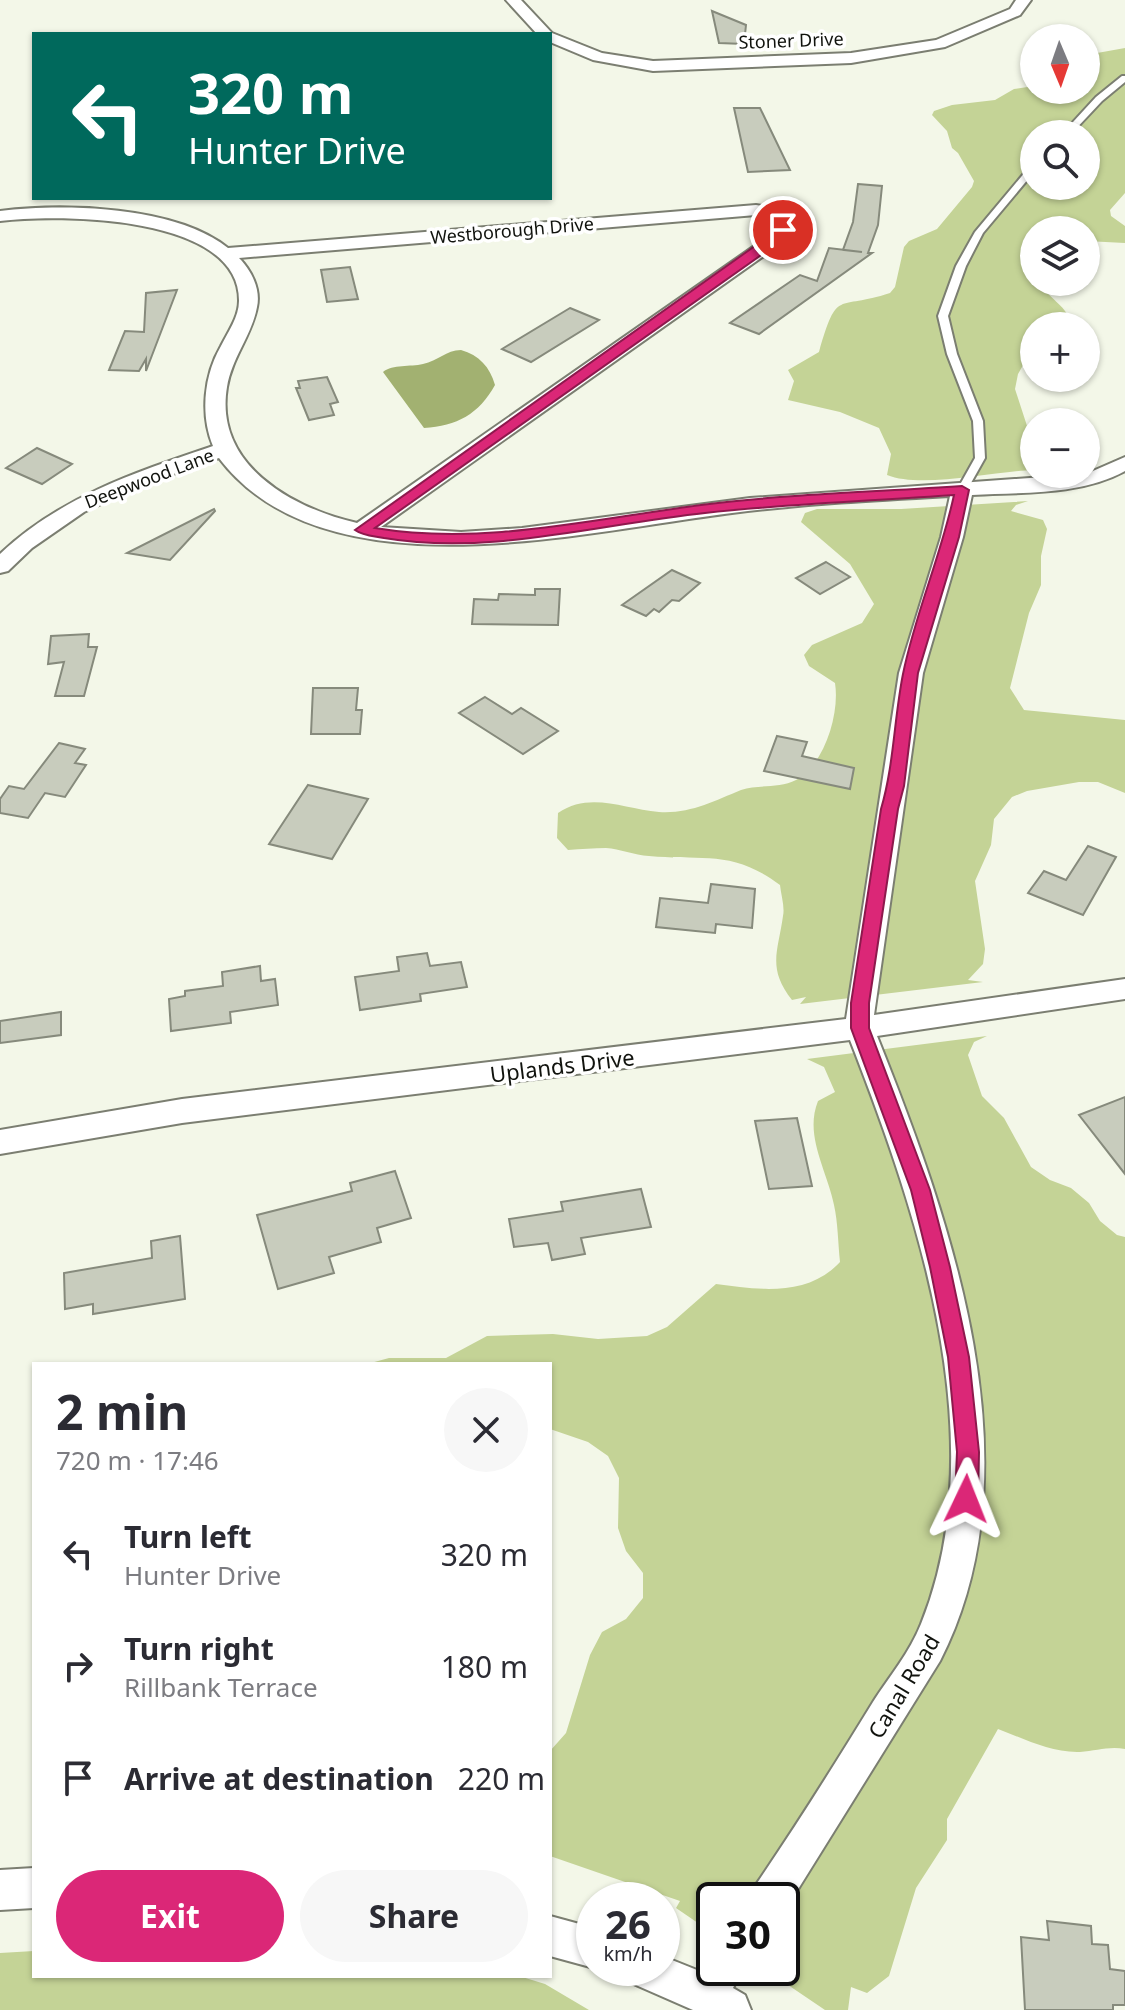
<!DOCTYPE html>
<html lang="en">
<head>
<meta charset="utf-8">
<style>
  :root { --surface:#fff; --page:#f7f7f7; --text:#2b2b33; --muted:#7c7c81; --accent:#db2777 }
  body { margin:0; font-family:"Noto Sans",sans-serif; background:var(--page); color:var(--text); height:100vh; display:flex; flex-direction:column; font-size:30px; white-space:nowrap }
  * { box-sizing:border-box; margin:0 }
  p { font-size:26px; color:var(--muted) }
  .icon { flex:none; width:44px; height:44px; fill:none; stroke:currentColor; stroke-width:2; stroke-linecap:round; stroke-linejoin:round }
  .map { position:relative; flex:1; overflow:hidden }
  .details { position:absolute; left:32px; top:1362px; width:520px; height:616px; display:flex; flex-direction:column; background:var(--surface); border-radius:0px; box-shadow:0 2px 6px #0004 }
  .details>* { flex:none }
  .top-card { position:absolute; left:32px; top:32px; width:520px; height:168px; border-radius:0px; box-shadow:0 2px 6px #0004; background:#00695c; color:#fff; overflow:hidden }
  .needle { width:52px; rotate:178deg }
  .fabs { position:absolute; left:1020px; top:24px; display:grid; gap:16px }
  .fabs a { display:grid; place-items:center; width:80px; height:80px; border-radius:50%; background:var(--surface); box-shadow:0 2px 6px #0004; font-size:40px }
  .speed { position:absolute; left:576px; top:1882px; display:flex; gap:16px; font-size:40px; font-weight:700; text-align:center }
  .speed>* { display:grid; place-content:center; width:104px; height:104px; border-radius:50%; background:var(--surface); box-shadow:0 2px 6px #0004; line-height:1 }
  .speed small { font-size:20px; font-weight:400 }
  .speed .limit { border:4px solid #111; border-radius:12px; background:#fff; color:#111 }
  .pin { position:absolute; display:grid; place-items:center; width:68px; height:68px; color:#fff; margin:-34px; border:4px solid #fff; border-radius:50%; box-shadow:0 2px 8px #0007 }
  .me { position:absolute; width:88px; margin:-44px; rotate:2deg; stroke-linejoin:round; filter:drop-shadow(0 0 6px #0008) }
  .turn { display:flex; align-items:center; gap:28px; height:168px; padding:0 24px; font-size:36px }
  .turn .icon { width:104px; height:104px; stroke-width:2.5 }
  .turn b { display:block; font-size:56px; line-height:68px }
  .round { display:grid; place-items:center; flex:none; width:84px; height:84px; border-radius:42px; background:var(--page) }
  .headline { display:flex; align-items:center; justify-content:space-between; height:136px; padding:0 24px }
  h1 { font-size:48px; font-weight:700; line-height:60px }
  .cta { display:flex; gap:16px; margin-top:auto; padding:16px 24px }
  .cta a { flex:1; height:92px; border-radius:48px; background:var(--accent); color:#fff; font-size:32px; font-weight:700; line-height:92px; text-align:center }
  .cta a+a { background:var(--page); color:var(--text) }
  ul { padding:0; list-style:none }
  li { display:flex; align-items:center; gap:24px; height:112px; padding:0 24px }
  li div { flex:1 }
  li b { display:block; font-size:30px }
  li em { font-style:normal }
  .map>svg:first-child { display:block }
</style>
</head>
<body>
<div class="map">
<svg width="1125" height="2010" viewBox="0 0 1125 2010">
  <rect width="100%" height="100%" fill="#f3f7e8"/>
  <g fill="#c4d396" fill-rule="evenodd">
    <path d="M1125,48V193L1110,210L1111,216L1125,226V243L1086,241V230H1034V282H1044V289C1053,301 1072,311 1070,326H1034V346L1018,374L1015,389L1029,432L1024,462L1034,470C997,471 921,489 887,475L891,454L879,428L840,412L788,400L794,381L788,370L819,352C838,287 836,311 890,293L895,287L904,247L909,241L937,229L972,187L974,181L958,153L952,148L947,131L932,115L934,111L952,105L995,100L1014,89L1034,86V90H1086V55ZM1034,134H1086V186H1034Z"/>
    <path d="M1028,501L1016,505L1011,511L1043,520L1047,529L1041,556V585L1029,613L1010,688L1024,710L1125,720V793L1098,782H1079L1027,791L1012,797L994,819L991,845L975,881L985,949L983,964L968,980L983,982L800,1004L806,997L792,1000C767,968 778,952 783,916C785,907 781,895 780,885C732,849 702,861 649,856C634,855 620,849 606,848C594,848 581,849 568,850L557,838L558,813C590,791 624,809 659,812C690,814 714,801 741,790C758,784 779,789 796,780C824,765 840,714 835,683L809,666L804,655L812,645L862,623L874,604L850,564L801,522L805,513L817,509H901Z"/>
    <path d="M987,1036L974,1042L968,1055L982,1096L1004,1118L1031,1167L1050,1180L1071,1188L1089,1203L1100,1221L1117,1235L1125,1237V1749C1109,1746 1096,1751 1080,1752C1051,1753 1025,1739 998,1729L947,1819V1840L916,1888L889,1976L867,1993L851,1987L848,2010H825L763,1968H782V1900H714V1934L676,1908L680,1901L550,1856V1751L566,1733L590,1655L602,1632L626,1619L643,1598V1573L626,1551L618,1528L619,1478L608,1456L588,1442L550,1429V1364H367L389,1358H446L487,1336L553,1334L598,1339L647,1336L667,1327L716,1284C759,1290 808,1297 840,1262C838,1243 838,1223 834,1205C827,1170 804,1136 818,1101L835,1092L824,1067L807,1059Z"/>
    <polygon points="34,1951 34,1976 519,1976 545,1984 589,2010 0,2010 0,1953"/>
  </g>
  <path fill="#a2b171" d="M461,350C479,355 490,367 495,385C479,414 457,426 424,428L383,372C393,364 410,367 423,364C438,361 446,350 461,350Z"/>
  <g fill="#c8ccbd" stroke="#868a7c" stroke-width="2">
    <polygon points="712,11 746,25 744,44 719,43"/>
    <polygon points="734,108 760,108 790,170 748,172"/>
    <polygon points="858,184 882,186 878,225 868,253 872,253 759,334 730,323 800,275 817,281 829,248 862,252 843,250 853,222"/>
    <polygon points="350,267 358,299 327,302 321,270"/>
    <polygon points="177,290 146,371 146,359 139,371 109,370 125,331 144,332 146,293"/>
    <polygon points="570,308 599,320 531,362 502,349"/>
    <polygon points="327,377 338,402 330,404 334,415 309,420 296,388 300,388 298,381"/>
    <polygon points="37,448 72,464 42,484 6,468"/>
    <polygon points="214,509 215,511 170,560 127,553"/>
    <polygon points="826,562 850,577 820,594 796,578"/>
    <polygon points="672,570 700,583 679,601 672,600 659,612 654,609 646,616 622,605"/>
    <polygon points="535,589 560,589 558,625 472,624 474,599 498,600 499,594 535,595"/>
    <polygon points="89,634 88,647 97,647 84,696 55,696 64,662 48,664 51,636"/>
    <polygon points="313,688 358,688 356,710 362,710 360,734 311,734"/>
    <polygon points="485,697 512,714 521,708 558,731 523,754 459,713"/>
    <polygon points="777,736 807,742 802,756 854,768 850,789 764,771"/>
    <polygon points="59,743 85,749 75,763 86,765 65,797 45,793 28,818 0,813 0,799 9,786 24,789"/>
    <polygon points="308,785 368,799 332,859 269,844"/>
    <polygon points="1088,846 1116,857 1083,915 1028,893 1044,871 1066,880"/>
    <polygon points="711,884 755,889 752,928 716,924 715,933 656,927 660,898 708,903"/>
    <polygon points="427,953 430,966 461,962 467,987 420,994 421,1001 360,1010 355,977 399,971 397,957"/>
    <polygon points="260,966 261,981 275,979 278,1005 230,1012 231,1023 171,1031 169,999 185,996 185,991 223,986 222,972"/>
    <polygon points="61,1012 61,1035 0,1043 0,1021"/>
    <polygon points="1125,1097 1125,1174 1079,1115"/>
    <polygon points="797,1118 812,1186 769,1189 755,1121"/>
    <polygon points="395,1171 411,1218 377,1228 381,1242 329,1257 334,1273 278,1289 257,1215 352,1191 350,1183"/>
    <polygon points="641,1189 651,1227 581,1238 585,1254 552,1260 548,1243 514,1247 509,1219 563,1211 561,1202"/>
    <polygon points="180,1236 185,1299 93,1314 93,1304 65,1309 64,1273 152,1258 151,1241"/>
    <polygon points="1047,1921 1091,1926 1092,1944 1108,1945 1110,1969 1125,1971 1125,2005 1113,2005 1113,2010 1025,2010 1021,1937 1049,1940"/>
  </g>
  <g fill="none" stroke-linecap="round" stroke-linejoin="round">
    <defs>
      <g id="service">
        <polygon points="1122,76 1125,76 1125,82 1102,101 1071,134 1062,134 1096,97"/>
        <polygon points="1034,164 1034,172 983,233 966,266 948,316 957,354 983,421 985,458 967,490 962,493 957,490 975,458 973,421 947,354 938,316 956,266 975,232 1031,165"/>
      </g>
      <g id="minor">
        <polygon points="506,0 521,0 552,33 602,53 653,61 851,53 936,40 1010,9 1016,0 1031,0 1020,15 945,47 851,63 653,71 593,60 550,42 550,34 537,34"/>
        <path d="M756,205L796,211L805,216L775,248L381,527L461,532L522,528L750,498L1086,474L1125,457V471C1080,496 1021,492 972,495L963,537L923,673L874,1015L1125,979V999L877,1036C952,1223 1039,1468 940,1661L782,1915V1900H749L755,1886C796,1826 835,1764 873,1702C889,1677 910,1652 921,1624C995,1441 918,1214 850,1040L182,1123L0,1154V1130L182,1099L846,1019L899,673L941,537L950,496C877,500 805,504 732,513C585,531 325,598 219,458L139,486L84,512L32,548L8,571L0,573V554C60,497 136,472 213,446C200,415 204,375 221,346C228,332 239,317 239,301C240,214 58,214 0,221V211C64,203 176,206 228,248ZM756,215L783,219L763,240L357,523C292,508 214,465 227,387C232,357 252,335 257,307C261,289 251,270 239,258Z"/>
        <polygon points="34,1868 34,1908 0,1910 0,1870"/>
        <polygon points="550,1916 594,1928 594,1968 550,1956"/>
        <polygon points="714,1951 714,1968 743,1968 733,1988 745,1995 751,2010 693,2010 629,1982 623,1968 662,1968 662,1956 697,1970 709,1954"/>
      </g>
    </defs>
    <use href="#service" stroke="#7b7e71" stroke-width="4"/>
    <use href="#minor" stroke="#7b7e71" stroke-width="4"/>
    <use href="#service" fill="#fff" fill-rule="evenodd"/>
    <use href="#minor" fill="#fff" fill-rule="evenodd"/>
  </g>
  <path fill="#db2777" stroke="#8e194d" stroke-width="2" d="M783,226L788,230L774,246L375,528C483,546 593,519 701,505C787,494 875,492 962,486L969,490L959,537L918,673L904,786L898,809L869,1003V1028L930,1190L950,1267L969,1357L979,1452L978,1499L974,1507L966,1510L958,1507L955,1499L957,1452L948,1357L930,1267L911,1190L851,1028V1003L881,809C894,765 894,719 903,674C915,614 941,556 954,495C871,501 787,504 705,513C599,524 490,556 384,538C374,536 363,536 355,530Z"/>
  <g text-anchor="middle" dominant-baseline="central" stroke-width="7" stroke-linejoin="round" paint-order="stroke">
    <g font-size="18" fill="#11130e" stroke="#fff">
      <text transform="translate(791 40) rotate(-2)">Stoner Drive</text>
      <text transform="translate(512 230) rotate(-5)">Westborough Drive</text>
      <text transform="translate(149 478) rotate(-21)">Deepwood Lane</text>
    </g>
    <g font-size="22" fill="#11130e" stroke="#fff">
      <text transform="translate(562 1065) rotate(-7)">Uplands Drive</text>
      <text transform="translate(903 1686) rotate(-59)">Canal Road</text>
    </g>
  </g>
</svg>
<div class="fabs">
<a><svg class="needle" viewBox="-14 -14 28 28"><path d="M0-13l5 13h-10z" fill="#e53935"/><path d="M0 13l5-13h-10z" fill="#7c7c81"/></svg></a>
<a><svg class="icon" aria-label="search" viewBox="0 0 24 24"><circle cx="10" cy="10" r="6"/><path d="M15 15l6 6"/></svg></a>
<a><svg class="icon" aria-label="layers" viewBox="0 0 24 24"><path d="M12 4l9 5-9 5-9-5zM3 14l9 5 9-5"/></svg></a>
<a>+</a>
<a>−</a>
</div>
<div class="speed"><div>26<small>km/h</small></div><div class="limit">30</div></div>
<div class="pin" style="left:783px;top:230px;background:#d93025"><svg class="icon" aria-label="arrive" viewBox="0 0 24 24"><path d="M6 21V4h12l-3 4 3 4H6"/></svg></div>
<svg class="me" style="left:966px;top:1499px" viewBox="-20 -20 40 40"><path d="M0-17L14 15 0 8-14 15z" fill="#db2777" stroke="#fff" stroke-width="4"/></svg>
<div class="top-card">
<div class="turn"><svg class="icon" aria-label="left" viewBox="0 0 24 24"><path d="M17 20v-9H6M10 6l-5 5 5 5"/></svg><div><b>320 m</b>Hunter Drive</div></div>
</div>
<section class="details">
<div class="headline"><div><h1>2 min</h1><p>720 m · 17:46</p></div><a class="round"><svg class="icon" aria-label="close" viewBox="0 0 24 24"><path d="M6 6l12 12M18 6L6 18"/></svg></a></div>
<ul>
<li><svg class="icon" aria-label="left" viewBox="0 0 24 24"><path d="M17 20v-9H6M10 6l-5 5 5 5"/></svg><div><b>Turn left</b><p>Hunter Drive</p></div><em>320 m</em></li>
<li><svg class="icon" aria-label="right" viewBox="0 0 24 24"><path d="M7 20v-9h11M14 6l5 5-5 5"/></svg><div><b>Turn right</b><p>Rillbank Terrace</p></div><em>180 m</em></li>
<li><svg class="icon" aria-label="arrive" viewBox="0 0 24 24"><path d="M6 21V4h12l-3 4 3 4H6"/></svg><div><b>Arrive at destination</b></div><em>220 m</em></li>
</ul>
<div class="cta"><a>Exit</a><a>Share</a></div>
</section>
</div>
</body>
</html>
